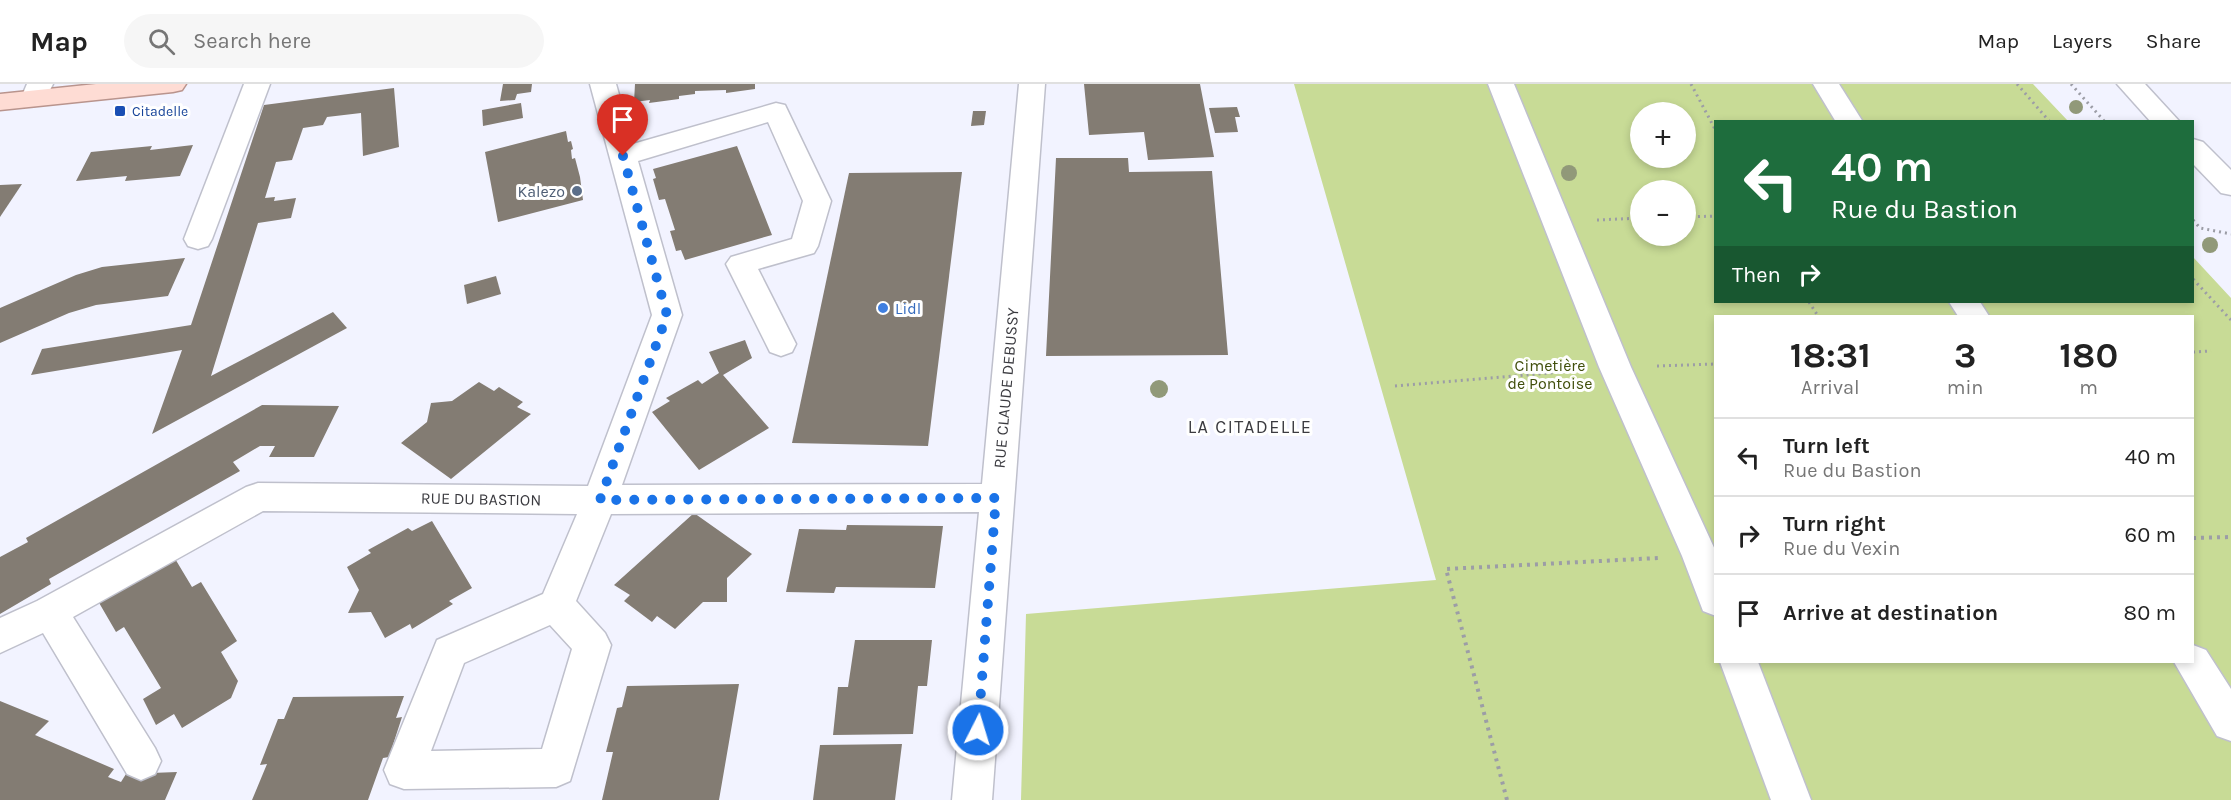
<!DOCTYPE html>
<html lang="en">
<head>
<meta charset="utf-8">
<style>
  :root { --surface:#fff; --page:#f6f6f6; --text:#222; --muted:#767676; --line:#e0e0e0 }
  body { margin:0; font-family:Karla,sans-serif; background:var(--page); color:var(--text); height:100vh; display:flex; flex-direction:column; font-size:22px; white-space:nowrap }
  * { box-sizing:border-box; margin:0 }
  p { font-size:20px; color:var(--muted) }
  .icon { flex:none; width:33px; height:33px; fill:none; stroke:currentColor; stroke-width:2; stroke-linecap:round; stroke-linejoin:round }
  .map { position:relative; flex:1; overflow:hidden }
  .details { position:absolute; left:1714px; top:231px; width:480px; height:348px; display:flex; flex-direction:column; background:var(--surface); border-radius:0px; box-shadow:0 3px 9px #0003 }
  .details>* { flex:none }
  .guide { position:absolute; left:1714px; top:36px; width:480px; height:183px; border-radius:0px; box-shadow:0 3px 9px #0003; background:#1e6d3d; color:#fff; overflow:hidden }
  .controls { position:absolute; left:1630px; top:18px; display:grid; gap:12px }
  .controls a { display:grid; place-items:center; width:66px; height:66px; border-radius:50%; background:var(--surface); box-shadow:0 3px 9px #0003; font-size:30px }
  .pin { position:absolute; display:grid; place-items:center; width:51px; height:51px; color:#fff; margin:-62px -26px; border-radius:50% 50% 50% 0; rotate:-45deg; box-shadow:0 0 6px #0007 }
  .pin .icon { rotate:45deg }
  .me { position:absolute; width:66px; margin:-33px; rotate:5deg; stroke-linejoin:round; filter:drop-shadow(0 0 4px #0008) }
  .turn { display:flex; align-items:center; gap:21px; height:126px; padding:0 18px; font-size:27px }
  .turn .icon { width:78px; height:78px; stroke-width:2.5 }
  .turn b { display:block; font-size:42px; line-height:51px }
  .then { display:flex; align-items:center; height:57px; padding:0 18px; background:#0003; gap:12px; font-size:22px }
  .eta { display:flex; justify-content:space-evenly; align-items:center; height:102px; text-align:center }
  .eta b { font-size:36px; font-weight:700; line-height:42px }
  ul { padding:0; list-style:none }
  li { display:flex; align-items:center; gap:18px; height:78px; padding:0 18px; border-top:2px solid var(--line) }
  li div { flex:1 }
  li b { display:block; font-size:22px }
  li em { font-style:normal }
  header { display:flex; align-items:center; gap:36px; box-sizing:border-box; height:84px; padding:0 30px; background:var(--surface); border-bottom:2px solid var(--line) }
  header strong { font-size:28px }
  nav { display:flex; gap:33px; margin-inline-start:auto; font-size:21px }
  .search { width:420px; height:54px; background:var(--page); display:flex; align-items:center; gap:15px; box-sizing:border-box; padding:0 21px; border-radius:33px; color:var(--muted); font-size:22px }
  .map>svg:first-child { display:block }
</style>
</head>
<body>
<header>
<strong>Map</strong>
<div class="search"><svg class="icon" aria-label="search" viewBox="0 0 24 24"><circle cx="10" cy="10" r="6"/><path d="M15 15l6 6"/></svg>Search here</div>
<nav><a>Map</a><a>Layers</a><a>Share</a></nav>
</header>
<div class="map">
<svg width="2231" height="716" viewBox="0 0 2231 716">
  <rect width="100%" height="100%" fill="#f2f3ff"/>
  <path fill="#c8db96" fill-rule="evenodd" d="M1294,0H2033L2068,37L1716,38V218H2193V173L2231,214V716H1021L1026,530L1436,496ZM1641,28H1686V74H1641ZM1641,106H1686V152H1641ZM1716,232H2193V578H1716Z"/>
  <g fill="#837c73">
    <polygon points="503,0 532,0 531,8 517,10 515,16 500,17"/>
    <polygon points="635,0 755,0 755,5 726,9 726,6 695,7 695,10 679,12 679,15 649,19 650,16 634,18"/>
    <polygon points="1084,0 1200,0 1214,73 1148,76 1144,48 1089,51"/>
    <polygon points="394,4 399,63 363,72 361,29 327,33 323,41 303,44 292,76 276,78 265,114 275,113 274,117 296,114 291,134 258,139 211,292 333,228 347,244 152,350 182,266 31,291 42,265 191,241 264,21"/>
    <polygon points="521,19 523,34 483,42 482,26"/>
    <polygon points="1237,23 1240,33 1235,33 1238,48 1215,49 1209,24"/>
    <polygon points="973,27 986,27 984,41 971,42"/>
    <polygon points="566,47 568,58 571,57 573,65 571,66 572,75 575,74 580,93 583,116 498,138 485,68"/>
    <polygon points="193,61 180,92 125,97 127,92 76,97 91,68 152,62 150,66"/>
    <polygon points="737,62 772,151 685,176 681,166 676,167 670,147 675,146 665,115 659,116 653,95 656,94 653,85"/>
    <polygon points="1056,74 1128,74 1129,88 1212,87 1228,271 1046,272"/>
    <polygon points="962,88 928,362 792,359 849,89"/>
    <polygon points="22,100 0,133 0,101"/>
    <polygon points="185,174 168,212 96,221 69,229 0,259 0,224 76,191 102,183"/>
    <polygon points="496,192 501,210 467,220 464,201"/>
    <polygon points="745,256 752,274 723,291 769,344 699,386 652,328 670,317 666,314 698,296 702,300 719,289 709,268"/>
    <polygon points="479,298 494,307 499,303 523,318 517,323 531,330 451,395 401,359 427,338 431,319 452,317"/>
    <polygon points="262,321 339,322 314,373 269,373 275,362 260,362 233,378 240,387 49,495 51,500 0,530 0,473 28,458 26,454"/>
    <polygon points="694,429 752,470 727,494 727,518 703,518 675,545 657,532 652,538 624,517 630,511 614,501"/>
    <polygon points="432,437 472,504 449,517 453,520 412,545 410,540 385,554 371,528 348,529 359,506 347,483 371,469 368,466 408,444 412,447"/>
    <polygon points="847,441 943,442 935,504 836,503 834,509 786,508 799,445 846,446"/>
    <polygon points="174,473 192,503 201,498 237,557 221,568 238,597 231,614 182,644 174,630 156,641 143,615 161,604 124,543 116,548 98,517"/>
    <polygon points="855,556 932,556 927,602 918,602 913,650 833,651 838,603 848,603"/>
    <polygon points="739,600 719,716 602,716 613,668 606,668 617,624 622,623 627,602"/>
    <polygon points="404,612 396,634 402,633 389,673 383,674 368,716 252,716 267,680 260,681 278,635 284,635 293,613"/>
    <polygon points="0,617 49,637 35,651 114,685 108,693 121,698 126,690 177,688 165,716 0,716"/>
    <polygon points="902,660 895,716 813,716 820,661"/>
  </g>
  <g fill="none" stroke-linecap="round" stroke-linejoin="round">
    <defs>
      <g id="minor">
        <polygon points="27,0 53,0 43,20 34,22 25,20 21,14"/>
        <polygon points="244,0 270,0 212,155 208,162 198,165 188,162 184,155"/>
        <path d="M590,0H616L633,60L776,19L785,21L831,117L818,162L814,169L758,185L796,260L792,268L781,272L770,268L726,180L731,173L792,155L803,117L768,38L638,77L682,231L622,401L982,400L1019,0H1045L992,716H952L979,428L611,430L576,517L605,549L611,561L570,697L556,703L404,705L390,700L384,686L437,556L543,510L577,430L263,427L73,533L155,664L161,677L155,690L141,696L127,690L43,549L0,569V534L37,517L246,403L258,399L588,402L652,231ZM550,541L572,565L542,665L431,667L464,579Z"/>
        <polygon points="1488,0 1514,0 1631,283 1716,468 1716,532 1703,527 1682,472 1599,283"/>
        <polygon points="1813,0 1839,0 1863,38 1836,38"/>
        <polygon points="2117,0 2145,0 2180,38 2151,38"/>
        <polygon points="2193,55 2203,58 2231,86 2231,111 2221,109 2193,80"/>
        <polygon points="1949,218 1980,218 1989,232 1958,232"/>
        <polygon points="2193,561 2206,566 2231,605 2231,657 2217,652 2174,578 2193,578"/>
        <polygon points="1720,578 1758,578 1811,716 1771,716"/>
      </g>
      <polygon id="major" points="96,0 186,0 182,6 173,8 0,26 0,10"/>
    </defs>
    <use href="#minor" stroke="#bfc0cc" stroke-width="3"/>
    <use href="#major" stroke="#b9948d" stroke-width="3"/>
    <g stroke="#9c9da6" stroke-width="3" stroke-dasharray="2 4" stroke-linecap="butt">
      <polyline points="1691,0 1716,47"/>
      <polyline points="2017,0 2050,38"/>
      <polyline points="2071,0 2105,38"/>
      <polyline points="1686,133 1716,132"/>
      <polyline points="1597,136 1641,134"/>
      <polyline points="2193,136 2200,144 2231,150"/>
      <polyline points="2193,195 2231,236"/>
      <polyline points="1809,218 1818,232"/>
      <polyline points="2193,268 2211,267"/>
      <polyline points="1657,282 1716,280"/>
      <polyline points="1395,302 1574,287"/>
    </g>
    <g stroke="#9c9da6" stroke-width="4" stroke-dasharray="3 5" stroke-linecap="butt">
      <polyline points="2193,454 2231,453"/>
      <polyline points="1507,716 1446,485 1658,474"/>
    </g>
    <use href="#minor" fill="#fff" fill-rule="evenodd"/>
    <use href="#major" fill="#fedcd4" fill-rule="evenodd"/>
  </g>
  <g fill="#919979">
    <circle cx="2076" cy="23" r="7"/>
    <circle cx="1569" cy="89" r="8"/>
    <circle cx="2210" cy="161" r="8"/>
    <circle cx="1159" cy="305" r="9"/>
  </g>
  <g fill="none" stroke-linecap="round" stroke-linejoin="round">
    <polyline stroke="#1a73e8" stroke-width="10" stroke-dasharray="0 18" points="623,72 667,231 600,416 996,414 978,646"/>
  </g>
  <rect fill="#1a4fb4" stroke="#fff" stroke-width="2" x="114" y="21" width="12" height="12" rx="3"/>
  <circle fill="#5c6f8a" stroke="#fff" stroke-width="2" cx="577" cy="107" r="6"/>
  <circle fill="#3f7fe0" stroke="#fff" stroke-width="2" cx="883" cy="224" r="6"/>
  <g text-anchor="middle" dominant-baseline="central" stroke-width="6" stroke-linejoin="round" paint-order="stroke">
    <g font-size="14" fill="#164399" stroke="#fff" text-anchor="start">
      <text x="132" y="27">Citadelle</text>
    </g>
    <g font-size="16" fill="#4e5e75" stroke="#fff" text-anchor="end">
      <text x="565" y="107">Kalezo</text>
    </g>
    <g font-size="16" fill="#366cbe" stroke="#fff" text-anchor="start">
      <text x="895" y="224">Lidl</text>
    </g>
    <g font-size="16" fill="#414f0c" stroke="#fff">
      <text x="1550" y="281">Cimetière<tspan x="1550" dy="18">de Pontoise</tspan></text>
    </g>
    <g font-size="16" fill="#3b3b40" stroke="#fff">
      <text transform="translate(1006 304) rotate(-85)">RUE CLAUDE DEBUSSY</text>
      <text transform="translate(481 415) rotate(1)">RUE DU BASTION</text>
    </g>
    <g font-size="18" letter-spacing="1.5" fill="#3b3b40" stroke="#fff">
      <text x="1250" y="343">LA CITADELLE</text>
    </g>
  </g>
</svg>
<div class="controls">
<a>+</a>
<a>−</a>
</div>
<div class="pin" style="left:623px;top:72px;background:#d93025"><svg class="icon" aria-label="arrive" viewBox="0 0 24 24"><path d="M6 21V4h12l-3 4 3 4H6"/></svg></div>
<svg class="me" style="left:978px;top:646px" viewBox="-20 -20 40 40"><circle r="17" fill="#1a73e8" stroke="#fff" stroke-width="3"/><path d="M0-11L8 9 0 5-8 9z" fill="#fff"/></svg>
<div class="guide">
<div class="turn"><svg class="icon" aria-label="left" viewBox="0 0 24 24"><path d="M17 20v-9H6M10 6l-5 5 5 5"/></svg><div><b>40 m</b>Rue du Bastion</div></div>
<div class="then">Then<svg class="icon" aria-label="right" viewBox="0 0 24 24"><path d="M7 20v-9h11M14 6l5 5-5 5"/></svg></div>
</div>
<section class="details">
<div class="eta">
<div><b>18:31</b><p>Arrival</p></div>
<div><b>3</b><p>min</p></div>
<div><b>180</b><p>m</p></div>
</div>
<ul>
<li><svg class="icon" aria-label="left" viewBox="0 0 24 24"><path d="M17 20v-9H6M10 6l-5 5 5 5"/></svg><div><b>Turn left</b><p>Rue du Bastion</p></div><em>40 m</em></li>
<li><svg class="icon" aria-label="right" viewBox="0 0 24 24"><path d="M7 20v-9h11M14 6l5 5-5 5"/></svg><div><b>Turn right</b><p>Rue du Vexin</p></div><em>60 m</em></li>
<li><svg class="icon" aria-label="arrive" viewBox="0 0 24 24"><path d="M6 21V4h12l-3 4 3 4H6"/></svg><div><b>Arrive at destination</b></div><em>80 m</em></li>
</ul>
</section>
</div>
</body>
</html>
